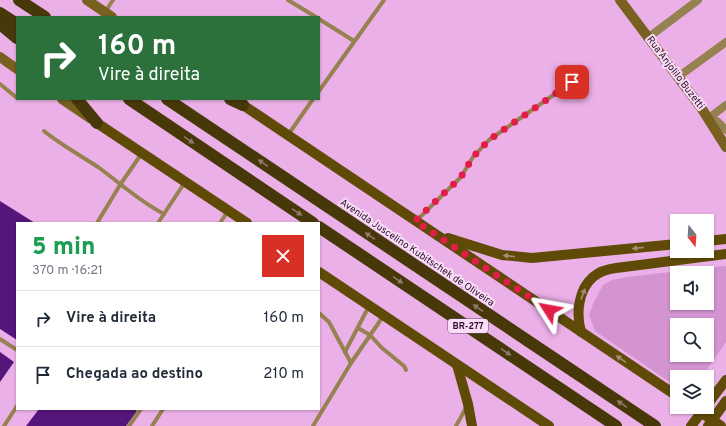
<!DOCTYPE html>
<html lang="pt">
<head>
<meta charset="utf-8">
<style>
  :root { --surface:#fff; --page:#f6f6f7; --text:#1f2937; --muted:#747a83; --line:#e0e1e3 }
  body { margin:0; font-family:Overpass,sans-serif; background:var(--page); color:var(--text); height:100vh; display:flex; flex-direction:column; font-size:15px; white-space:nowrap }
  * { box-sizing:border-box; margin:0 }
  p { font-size:13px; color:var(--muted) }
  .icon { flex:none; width:22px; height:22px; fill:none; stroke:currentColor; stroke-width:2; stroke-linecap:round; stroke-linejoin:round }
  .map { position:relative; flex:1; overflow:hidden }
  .drawer { position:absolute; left:16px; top:222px; width:304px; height:188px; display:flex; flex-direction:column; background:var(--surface); border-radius:0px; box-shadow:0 1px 3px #0004 }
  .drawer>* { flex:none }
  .banner { position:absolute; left:16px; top:16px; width:304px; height:84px; border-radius:0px; box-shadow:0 1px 3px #0004; background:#2c703b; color:#fff; overflow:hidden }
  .needle { width:26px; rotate:163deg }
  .fabs { position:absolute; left:670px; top:214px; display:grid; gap:8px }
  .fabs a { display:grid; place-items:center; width:44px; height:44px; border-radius:0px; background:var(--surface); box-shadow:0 1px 3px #0004; font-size:20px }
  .pin { position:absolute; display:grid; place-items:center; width:34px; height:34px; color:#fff; margin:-17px; border-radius:8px; box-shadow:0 2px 6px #0006 }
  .me { position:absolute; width:44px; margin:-22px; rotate:304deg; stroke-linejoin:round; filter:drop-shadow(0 0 3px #0008) }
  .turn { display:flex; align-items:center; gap:14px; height:84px; padding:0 16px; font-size:18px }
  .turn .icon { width:52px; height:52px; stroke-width:2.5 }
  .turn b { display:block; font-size:28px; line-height:34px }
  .round { display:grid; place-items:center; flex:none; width:42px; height:42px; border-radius:0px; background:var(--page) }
  .head { display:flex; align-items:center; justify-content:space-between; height:68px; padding:0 16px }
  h1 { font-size:24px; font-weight:800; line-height:30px; color:#1e9e55 }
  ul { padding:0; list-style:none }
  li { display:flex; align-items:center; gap:12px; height:56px; padding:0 16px; border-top:1px solid var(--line) }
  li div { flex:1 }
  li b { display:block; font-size:15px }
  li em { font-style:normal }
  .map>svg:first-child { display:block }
</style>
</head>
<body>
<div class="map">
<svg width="726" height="426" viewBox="0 0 726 426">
  <rect width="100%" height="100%" fill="#ecb0e8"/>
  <path fill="#d493d1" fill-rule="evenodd" d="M726,266V342L702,377H677V387L595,331L589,315L593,304L603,285L612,280L627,277L713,267ZM677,273H707V303H677ZM677,325H707V355H677Z"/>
  <g fill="#55157b">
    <polygon points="0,201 35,223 17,223 17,340 0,329"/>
    <polygon points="0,352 14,362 0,382"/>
    <polygon points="39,409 134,409 137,411 126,426 26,426"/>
  </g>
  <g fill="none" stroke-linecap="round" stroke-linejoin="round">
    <g stroke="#968250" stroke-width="4">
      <polyline points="288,0 316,17"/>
      <polyline points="105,12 113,0"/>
      <polyline points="319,19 354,41"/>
      <polyline points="0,84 17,98"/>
      <polyline points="319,91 384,0"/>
      <path d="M44,131C61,145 80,155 98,167C120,183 139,201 164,214"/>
      <polyline points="288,135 313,99"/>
      <polyline points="416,221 461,177 473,157 489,140 572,82"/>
      <polyline points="97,223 120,185 142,153"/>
      <polyline points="158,223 185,182"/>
      <polyline points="220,223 228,211"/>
      <polyline points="319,313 329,322 351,363"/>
      <polyline points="358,328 370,335 382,348 404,366 406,370"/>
      <polyline points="0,339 17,350"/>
      <polyline points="345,352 369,306"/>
      <polyline points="4,426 17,406"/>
      <polyline points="129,426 141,409"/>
      <polyline points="152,426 163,409"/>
      <polyline points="313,426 351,363 384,315"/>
      <polyline points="456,426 467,406"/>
    </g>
    <g stroke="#968250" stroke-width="8">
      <polyline points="649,37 698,0"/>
      <polyline points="678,77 726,42"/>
      <polyline points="709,118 718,122 726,130"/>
      <polyline points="709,118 726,105"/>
    </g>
    <g stroke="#786020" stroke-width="10">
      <polyline points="87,0 112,17"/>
      <polyline points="620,0 702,109 726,147"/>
      <polyline points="0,57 17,69"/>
      <polyline points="62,99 90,118"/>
    </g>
    <g stroke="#5f4a08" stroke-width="10">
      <polyline points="243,105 677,396"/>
      <polyline points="97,123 247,223"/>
      <polyline points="448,238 502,255 532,258 677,244"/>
      <polyline points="707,241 726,239"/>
      <polyline points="319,272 549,426"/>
      <path d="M581,332C576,314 578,290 593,277C600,271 608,269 616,268L726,254"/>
      <polyline points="457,365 468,404 472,426"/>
      <polyline points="707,405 726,380"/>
      <polyline points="693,407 721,426"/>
      <polyline points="691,426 704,409"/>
      <polyline points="708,426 726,401"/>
    </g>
    <g stroke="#47380a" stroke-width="12">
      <polyline points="19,0 45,17"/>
      <polyline points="0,13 17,24"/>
      <polyline points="0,24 17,38"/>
      <polyline points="77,99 97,123"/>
      <polyline points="129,99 313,223"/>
      <polyline points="167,99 655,426"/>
      <polyline points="230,99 243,105"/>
      <polyline points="319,227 616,426"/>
    </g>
  </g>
  <defs><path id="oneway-solid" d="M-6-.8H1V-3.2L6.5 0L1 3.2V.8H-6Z"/></defs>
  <g fill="#8f7a6a">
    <use href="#oneway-solid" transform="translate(189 140) rotate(34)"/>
    <use href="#oneway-solid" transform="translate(263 163) rotate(-146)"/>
    <use href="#oneway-solid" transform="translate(297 212) rotate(34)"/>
    <use href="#oneway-solid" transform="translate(370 236) rotate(-146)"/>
    <use href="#oneway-solid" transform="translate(398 280) rotate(34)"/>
    <use href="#oneway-solid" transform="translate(478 308) rotate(-146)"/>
    <use href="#oneway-solid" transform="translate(506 352) rotate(34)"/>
    <use href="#oneway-solid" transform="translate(622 404) rotate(-146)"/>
  </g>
  <g fill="#a58c74">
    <use href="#oneway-solid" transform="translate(638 248) rotate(174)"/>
    <use href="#oneway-solid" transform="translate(509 256) rotate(-173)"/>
    <use href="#oneway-solid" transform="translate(583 294) rotate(-70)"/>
    <use href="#oneway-solid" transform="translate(621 359) rotate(-146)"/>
  </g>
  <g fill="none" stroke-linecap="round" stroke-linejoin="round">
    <polyline stroke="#e11d48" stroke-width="7" stroke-dasharray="0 12.6" points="549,310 415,221 461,177 473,157 489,140 572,82"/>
  </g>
  <g text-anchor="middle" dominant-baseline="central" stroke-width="4" stroke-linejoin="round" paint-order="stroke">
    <rect fill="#fbdcf9" stroke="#684f67" stroke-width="1" x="448" y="319" width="40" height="14" rx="3"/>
    <g font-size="9" font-weight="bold" fill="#291328">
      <text x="468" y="326">BR-277</text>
    </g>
    <g font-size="10" fill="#291328" stroke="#fbdcf9">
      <text transform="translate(675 73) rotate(53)">Rua Anjolilo Buzetti</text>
      <text transform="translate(417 253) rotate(34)">Avenida Juscelino Kubitschek de Oliveira</text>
    </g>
  </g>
</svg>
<div class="fabs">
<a><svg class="needle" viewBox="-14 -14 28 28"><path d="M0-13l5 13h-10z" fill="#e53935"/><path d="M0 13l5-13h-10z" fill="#747a83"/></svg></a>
<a><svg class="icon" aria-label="sound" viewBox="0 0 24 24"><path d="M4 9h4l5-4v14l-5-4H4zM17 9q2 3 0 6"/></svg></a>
<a><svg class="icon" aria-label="search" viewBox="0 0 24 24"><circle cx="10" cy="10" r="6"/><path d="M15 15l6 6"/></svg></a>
<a><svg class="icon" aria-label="layers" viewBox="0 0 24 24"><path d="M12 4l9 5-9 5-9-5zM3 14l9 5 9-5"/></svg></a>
</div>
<div class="pin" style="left:572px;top:82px;background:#d93025"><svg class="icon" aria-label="arrive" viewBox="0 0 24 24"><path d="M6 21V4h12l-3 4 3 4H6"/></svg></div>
<svg class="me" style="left:549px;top:310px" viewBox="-20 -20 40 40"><path d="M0-17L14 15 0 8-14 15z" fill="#e11d48" stroke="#fff" stroke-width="4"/></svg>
<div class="banner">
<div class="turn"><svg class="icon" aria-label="right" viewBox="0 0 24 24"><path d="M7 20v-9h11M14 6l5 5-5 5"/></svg><div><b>160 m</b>Vire à direita</div></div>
</div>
<section class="drawer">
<div class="head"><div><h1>5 min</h1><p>370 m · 16:21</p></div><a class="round" style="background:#d93025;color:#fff"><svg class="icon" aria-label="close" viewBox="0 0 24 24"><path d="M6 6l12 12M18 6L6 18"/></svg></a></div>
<ul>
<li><svg class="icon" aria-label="right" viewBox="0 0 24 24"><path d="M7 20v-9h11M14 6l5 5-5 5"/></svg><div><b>Vire à direita</b></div><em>160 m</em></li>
<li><svg class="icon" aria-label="arrive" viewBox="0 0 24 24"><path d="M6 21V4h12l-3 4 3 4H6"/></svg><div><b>Chegada ao destino</b></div><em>210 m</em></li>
</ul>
</section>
</div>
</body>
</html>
